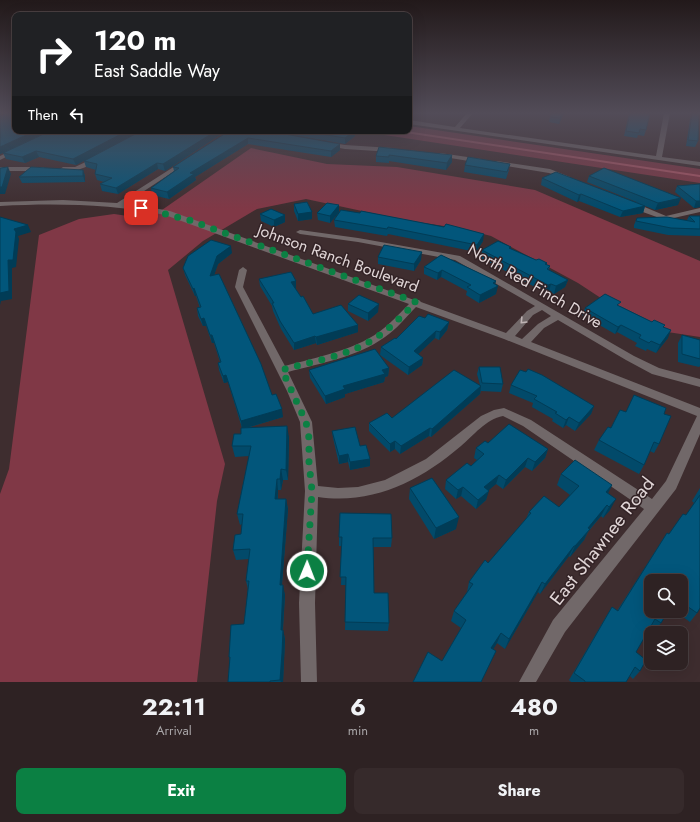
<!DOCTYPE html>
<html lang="en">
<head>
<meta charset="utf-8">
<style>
  :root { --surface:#2e2223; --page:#362a2b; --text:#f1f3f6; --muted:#a7a4a6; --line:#493f41; --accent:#0b8043 }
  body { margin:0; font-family:Jost,sans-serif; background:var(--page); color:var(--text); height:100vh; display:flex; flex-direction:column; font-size:15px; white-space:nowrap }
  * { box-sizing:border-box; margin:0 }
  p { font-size:13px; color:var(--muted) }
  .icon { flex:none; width:22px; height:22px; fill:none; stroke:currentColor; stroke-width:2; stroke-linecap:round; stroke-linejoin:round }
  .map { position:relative; height:682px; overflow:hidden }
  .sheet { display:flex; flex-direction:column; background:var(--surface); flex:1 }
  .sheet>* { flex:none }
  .guide { position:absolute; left:12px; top:12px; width:400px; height:122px; border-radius:8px; box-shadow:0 4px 16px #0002,0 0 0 1px var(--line); background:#202124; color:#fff; overflow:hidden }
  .controls { position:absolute; left:644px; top:574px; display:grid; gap:8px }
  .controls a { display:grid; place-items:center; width:44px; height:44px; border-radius:8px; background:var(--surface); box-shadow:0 4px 16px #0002,0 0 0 1px var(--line); font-size:20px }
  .pin { position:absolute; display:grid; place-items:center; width:34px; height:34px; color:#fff; margin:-17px; border-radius:8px; box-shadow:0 2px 6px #0006 }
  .me { position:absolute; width:44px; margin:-22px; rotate:1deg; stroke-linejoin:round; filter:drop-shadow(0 0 3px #0008) }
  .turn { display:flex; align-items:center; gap:14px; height:84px; padding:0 16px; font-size:18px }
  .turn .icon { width:52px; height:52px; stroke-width:2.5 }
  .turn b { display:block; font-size:28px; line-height:34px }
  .then { display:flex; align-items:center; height:38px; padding:0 16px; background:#0003; gap:8px; font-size:15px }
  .eta { display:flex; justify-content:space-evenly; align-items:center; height:68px; text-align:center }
  .eta b { font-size:24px; font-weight:700; line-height:28px }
  .button { display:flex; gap:8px; margin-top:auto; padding:8px 16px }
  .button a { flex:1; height:46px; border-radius:8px; background:var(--accent); color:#fff; font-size:16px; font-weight:700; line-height:46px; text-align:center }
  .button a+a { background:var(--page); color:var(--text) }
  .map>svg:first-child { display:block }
</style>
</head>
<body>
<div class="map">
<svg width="700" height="682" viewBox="0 0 700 682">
  <rect width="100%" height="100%" fill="#3e2d2f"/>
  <g fill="#803846">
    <polygon points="409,126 700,169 700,183 358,131 409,131"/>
    <polygon points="251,148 327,164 397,167 535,190 700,261 700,337 648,329 578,283 491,236 464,229 404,220 306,199 257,209 203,241 168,270 225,464 217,501 197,682 0,682 0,494 9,469 39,235 79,219 114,214 149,219"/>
  </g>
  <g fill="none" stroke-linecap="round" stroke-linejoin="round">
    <polyline stroke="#ae5767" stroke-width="2" points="399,131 700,176"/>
    <g fill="#716869" fill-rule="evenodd">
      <polygon points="467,113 473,113 460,128 656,156 664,113 670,113 662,157 700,162 700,166 409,124 409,120 455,127"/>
      <polygon points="326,142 345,145 392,148 395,150 392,152 345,149 324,145 323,144"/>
      <polygon points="16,148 19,150 18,151 0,160 0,156"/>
      <polygon points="440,153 481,159 484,161 481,163 438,156 437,155"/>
      <path d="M94,158L99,159C90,166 70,176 60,169L63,167H75Z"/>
      <path d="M183,161L188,162L126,203L170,211L414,300H419L421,302L506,333L527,311L535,306L455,260L358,242L300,234L296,232L300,230L358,238L460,256L634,356L659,368L700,379V387L652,374L626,360L558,320L544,328L531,342L700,408V434L676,489L565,632L536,682H519L553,620L644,509L523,426L503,416C486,419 473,436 461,446C420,481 373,505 318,497L315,603L317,682H301L299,603L305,491L300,422L287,391L235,287L239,270L243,267L247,270L243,287L285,366C317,357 352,351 379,332C390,324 399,314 409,304L165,215C110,204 56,203 0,206V202L63,200L117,203ZM416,307L504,339L697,416L666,481L652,499L531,420L504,408L494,410L481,416L426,459L385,480L358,487L338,488L318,486L312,422L288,372C321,363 357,357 385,337C397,329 406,317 416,307ZM542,310L551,316L538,324L522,339L515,336L533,315Z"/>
      <polygon points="497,161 550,169 570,177 567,179 549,173 495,164 494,163"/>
      <polygon points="0,167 43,167 46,169 43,171 0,171"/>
      <polygon points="629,203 635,203 666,216 700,208 700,212 665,220 629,207"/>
    </g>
  </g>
  <g fill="#024a6a">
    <polygon points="564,113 559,124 549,122 550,117"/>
    <polygon points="629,113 650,113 646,130 644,136 638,135 637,138 624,136"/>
    <polygon points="691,113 699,113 698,141 695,147 686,146"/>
    <polygon points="0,116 50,131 140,131 76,165 39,157 25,163 6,159 3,153 0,154"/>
    <polygon points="226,131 165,171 158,169 118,194 102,191 100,184 104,182 97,180 95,174 96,170 86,167 84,161"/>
    <polygon points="229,131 355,131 355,136 345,144 270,131 340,150 331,157 248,144 195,177 196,180 169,199 152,195 151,188 174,171 173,167"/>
    <polygon points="379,147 452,162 446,170 389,161 389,163 376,162 376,156"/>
    <polygon points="465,165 509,170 506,179 464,172"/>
    <polygon points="83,170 85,176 85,182 22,183 19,177"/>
    <polygon points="589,176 678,205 655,210 645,206 643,213 620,217 579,201 577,202 541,185 542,178 639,203 587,182"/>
    <polygon points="700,184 700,207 694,208 675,192 677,186"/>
    <polygon points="294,204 312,219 298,221 294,211"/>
    <polygon points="341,210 483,241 476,252 388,234 387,236 335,227 334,220"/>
    <polygon points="339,212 330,223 318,220 317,213"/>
    <polygon points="260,214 285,215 285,222 274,227 261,221"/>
    <polygon points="689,216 700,216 700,236 668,235 634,228 634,225 637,218 687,220"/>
    <polygon points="511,249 536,260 547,263 547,265 550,266 549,270 568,280 565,287 554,294 549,291 546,293 481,258 482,250"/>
    <polygon points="232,253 218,264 214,275 272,395 283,417 247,428 289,437 288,480 283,480 281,490 278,490 278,499 286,499 288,509 282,585 285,595 283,630 285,639 284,661 283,682 228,682 230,661 229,657 244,624 248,589 246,581 249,559 236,560 233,550 241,534 242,524 240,525 237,514 249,456 235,457 232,446 241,434 242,428 228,382 224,383 219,370 218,363 220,362 214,343 212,343 206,326 203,326 198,316 197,308 200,308 196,296 195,296 185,275 183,268"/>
    <polygon points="441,255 496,281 495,284 496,294 479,303 466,295 467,291 441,277 437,280 424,274 424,267"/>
    <polygon points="378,257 421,260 414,271 378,264"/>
    <polygon points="259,279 296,281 296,288 295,288 313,314 358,325 358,332 317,345 316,343 294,350 281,329 273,311 272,306 260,286"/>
    <polygon points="348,304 378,312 368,321 348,311"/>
    <polygon points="620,306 652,322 664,327 668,338 656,353 647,349 646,351 635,346 637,343 617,332 615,334 582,315 585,308"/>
    <polygon points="425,318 449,322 447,330 439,340 435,338 418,354 423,358 422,365 408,375 380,355 381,347 396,339"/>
    <polygon points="682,335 700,340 700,366 699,367 678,362 678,343"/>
    <polygon points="479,367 503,384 501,392 481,391 481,390 480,394 431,437 429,436 400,454 395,449 390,452 369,431 369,423 392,418 480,385 477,374"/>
    <polygon points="389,368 388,376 385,377 384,382 345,394 345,397 326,404 310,378 309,370"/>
    <polygon points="511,385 594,406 591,414 575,431 566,425 563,428 552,421 553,419 532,407 533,403 509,393"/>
    <polygon points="634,395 664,414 659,444 654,453 650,451 644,465 639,474 594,450 599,440 626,412"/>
    <polygon points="332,431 360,446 370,459 370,466 350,470 348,462 339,464 333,438"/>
    <polygon points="488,443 548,449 545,458 532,471 525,467 503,489 496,484 488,490 486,500 476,509 461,496 456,499 445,489 446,480 471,466 477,460 474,458 476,448"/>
    <polygon points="561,474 612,485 608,493 610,510 603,518 601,516 588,532 584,540 570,557 569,556 540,594 538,592 505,649 497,643 493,649 496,651 481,682 413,682 442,661 461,628 451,621 454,611 467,592 469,582 488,563 526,519 529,512 559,507 570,495 557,485"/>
    <polygon points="410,488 456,529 434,539 409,499"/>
    <polygon points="700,488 700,608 697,613 690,622 675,611 681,611 681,581 661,623 654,631 650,628 636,652 640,671 633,679 630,676 626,682 571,682 569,680 607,615 612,607 617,611 667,533 669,534 686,515 694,503 692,501"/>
    <polygon points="339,537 392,538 391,547 373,547 374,593 389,623 388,631 345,630 346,585 341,585 342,546 339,546"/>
  </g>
  <g fill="#013c56">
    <polygon points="0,113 5,113 0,115"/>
    <polygon points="562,113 564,113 559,124 560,118"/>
    <polygon points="35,131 49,131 0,154 0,147"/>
    <polygon points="127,131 140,131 76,165 73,159"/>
    <polygon points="216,131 226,131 165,171 163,164"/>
    <polygon points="354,131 355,131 355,136 345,144 345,138"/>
    <polygon points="248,138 248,144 195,177 196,180 169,199 167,192 190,173"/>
    <polygon points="340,144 340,150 331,157 331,151"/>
    <polygon points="36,151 39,157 25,163 22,157"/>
    <polygon points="452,155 452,162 446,170 447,163"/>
    <polygon points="157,163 158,169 118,194 116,188"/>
    <polygon points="8,167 11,174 5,194 0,194 0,187"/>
    <polygon points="83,170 85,176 85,182 83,176"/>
    <polygon points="581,194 579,201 577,202 579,195"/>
    <polygon points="681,198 678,205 655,210 658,203"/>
    <polygon points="696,201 700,201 700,207 694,208"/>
    <polygon points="339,205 339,212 330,223 330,216"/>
    <polygon points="645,206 643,213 620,217 623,211"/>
    <polygon points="312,212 312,219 298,221 298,214"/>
    <polygon points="285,215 285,222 274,227 274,220"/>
    <polygon points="28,225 31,232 18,236 19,239 16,267 12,268 12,299 1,301 0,305 0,293 8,260 14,229"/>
    <polygon points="484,234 483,241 476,252 477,245"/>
    <polygon points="231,246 232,253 218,264 211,284 210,276 217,256"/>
    <polygon points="422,252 421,260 414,271 414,264"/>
    <polygon points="442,270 441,277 437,280 438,273"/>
    <polygon points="568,280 565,287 554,294 556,286"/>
    <polygon points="296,281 296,288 292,289 291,282"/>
    <polygon points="496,281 494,288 498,286 496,294 479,303 480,295 493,283"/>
    <polygon points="551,284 549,291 546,293 548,285"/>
    <polygon points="194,288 196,296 195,296 193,289"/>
    <polygon points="379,304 378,312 368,321 368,313"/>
    <polygon points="204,318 206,326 203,326 201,319"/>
    <polygon points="449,322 447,330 439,340 440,332"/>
    <polygon points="358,325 358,332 317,345 316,337"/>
    <polygon points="621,325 617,332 615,334 618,327"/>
    <polygon points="671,330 668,338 656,353 660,345"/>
    <polygon points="436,331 435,338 413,359 414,351"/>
    <polygon points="210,335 212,335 214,343 212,343"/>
    <polygon points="315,336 316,343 294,350 294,343"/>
    <polygon points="423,358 422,365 408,375 409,367"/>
    <polygon points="389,368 388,376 385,377 384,382 345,394 345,397 326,404 325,396 343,386"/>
    <polygon points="226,375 228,382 224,383 223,376"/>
    <polygon points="481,386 480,394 431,437 432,429"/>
    <polygon points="594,406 591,414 575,431 579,423"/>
    <polygon points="282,409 283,417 242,429 241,421"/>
    <polygon points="569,417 566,425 563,428 566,420"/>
    <polygon points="287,426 289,437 288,480 286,470"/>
    <polygon points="430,428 429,436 400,454 401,446"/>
    <polygon points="395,441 395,449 390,452 390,444"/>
    <polygon points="548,449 545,458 532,471 535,462"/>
    <polygon points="348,454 348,462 339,464 339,456"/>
    <polygon points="528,458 525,467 503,489 506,480"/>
    <polygon points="370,459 370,466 350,470 350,462"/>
    <polygon points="281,469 283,480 281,490 280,479"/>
    <polygon points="499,475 496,484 482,496 484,487"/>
    <polygon points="277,479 278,490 277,510 275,499"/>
    <polygon points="612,485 606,497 606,492"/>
    <polygon points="463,487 461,496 456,499 458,490"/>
    <polygon points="489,491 486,500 476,509 478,500"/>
    <polygon points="286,499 288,509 281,595 280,585"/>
    <polygon points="616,499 610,510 603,518 609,507"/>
    <polygon points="607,505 601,516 588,531 584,540 570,557 575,546 588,528"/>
    <polygon points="459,517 456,529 434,539 436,528"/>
    <polygon points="574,546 569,556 540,594 545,584"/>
    <polygon points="542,582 538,592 505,649 509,639"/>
    <polygon points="283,585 285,595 282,639 281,630"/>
    <polygon points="283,630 285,639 284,661 283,682 281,682 280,680"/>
    <polygon points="501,633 497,643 488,658 491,648"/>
  </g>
  <g fill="#02567b" stroke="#013c56">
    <polygon points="7,113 15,113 15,131 35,131 0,147 0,116"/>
    <polygon points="552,113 562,113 560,118 550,117"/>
    <polygon points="630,113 650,113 646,130 640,129 639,133 626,131"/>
    <polygon points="692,113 699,113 698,141 688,140"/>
    <polygon points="50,131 127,131 73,159 36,151 22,157 3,153"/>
    <polygon points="141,131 216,131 163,164 157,163 116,188 100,184 112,178 95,174 97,164 84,161"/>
    <polygon points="229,131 268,131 340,144 331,151 248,138 190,173 194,174 167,192 151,188 179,168 173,167"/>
    <polygon points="303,131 354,131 345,138"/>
    <polygon points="379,147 452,155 447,163 389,155 389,157 376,156"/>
    <polygon points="468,157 510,164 507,172 465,165"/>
    <polygon points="8,167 2,187 0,187 0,168"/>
    <polygon points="31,167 83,170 83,176 19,177"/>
    <polygon points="604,168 681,198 658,203 589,176"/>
    <polygon points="556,172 645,206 623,211 581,194 579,195 542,178"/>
    <polygon points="700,184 700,201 696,201 677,186"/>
    <polygon points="307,202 312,212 298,214 294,204"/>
    <polygon points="327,203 339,205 330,216 317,213"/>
    <polygon points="271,209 285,215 274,220 260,214"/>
    <polygon points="341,210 360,213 361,211 444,227 446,224 484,234 477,245 388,227 387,229 334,220"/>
    <polygon points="689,216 700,216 700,229 671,228 636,221 637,218 667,217 695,222"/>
    <polygon points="0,217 28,225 14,229 16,232 13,260 8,260 9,291 0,293"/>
    <polygon points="211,240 231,246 217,256 210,276 219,274 261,364 272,395 276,394 282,409 241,421 226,375 223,376 218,363 221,362 212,335 210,335 204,318 201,319 197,308 201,307 194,288 193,289 183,268 188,256"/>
    <polygon points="498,241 511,247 509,248 536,260 539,259 547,263 545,264 550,266 547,269 568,280 556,286 551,284 548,285 482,250"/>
    <polygon points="384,245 422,252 414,264 378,257"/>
    <polygon points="441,255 496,281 493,283 498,286 480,295 467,287 471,285 442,270 438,273 424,267"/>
    <polygon points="291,272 296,281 291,282 301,297 303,296 313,314 341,305 358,325 316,337 315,336 294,343 280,321 272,303 274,303 259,279"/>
    <polygon points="605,294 621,302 617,305 652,322 654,320 665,325 663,327 671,330 660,345 651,341 649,343 639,338 641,335 621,325 618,327 585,308"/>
    <polygon points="359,295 379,304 368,313 348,304"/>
    <polygon points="428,314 449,322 440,332 436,331 414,351 423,358 409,367 381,347 395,338 396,339 419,316 425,318"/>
    <polygon points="682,335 700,340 700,359 682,354"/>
    <polygon points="375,349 389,368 382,370 385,374 343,386 345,389 325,396 309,370"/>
    <polygon points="479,367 500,367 503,384 482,383"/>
    <polygon points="528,369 542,375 594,406 579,423 569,417 566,420 555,413 557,412 534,399 537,396 511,385 520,370 526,372"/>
    <polygon points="454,370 481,386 432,429 430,428 401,446 395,441 390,444 369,423 387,413 392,418"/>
    <polygon points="634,395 666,408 664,414 671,416 659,444 654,442 644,465 599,440 608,427 611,428 620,410 626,412"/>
    <polygon points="509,424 548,449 535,462 528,458 506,480 499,475 484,487 489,491 478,500 463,487 458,490 446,480 467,463 471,466 484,454 476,448 485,441 488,443"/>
    <polygon points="287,426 286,470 281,469 280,479 277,479 275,499 286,499 280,585 283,585 281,630 283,630 282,653 280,680 270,681 270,682 228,682 230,657 229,657 231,625 244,624 249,581 246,581 250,549 233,550 235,535 241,534 243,514 237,514 251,446 232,446 234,434 241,434 241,428"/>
    <polygon points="355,427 360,446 366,445 370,459 350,462 348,454 339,456 332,431"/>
    <polygon points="575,460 612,485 606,492 616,499 609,507 607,505 588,528 590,529 575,546 574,546 545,584 542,582 509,639 501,633 491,648 496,651 481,682 413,682 428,652 442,661 466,620 454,611 473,584 469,582 485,560 488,563 531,513 529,512 544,496 559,507 579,486 561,474"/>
    <polygon points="432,478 459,517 436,528 410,488"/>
    <polygon points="700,495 700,608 697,613 681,602 681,581 651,581 651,611 668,611 661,623 655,619 636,652 646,660 640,671 635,667 626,682 585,682 585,681 574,673 612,607 618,611 667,533 669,534 683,514 686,515"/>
    <polygon points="340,513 391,514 392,538 373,538 374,593 388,593 389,623 345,622 346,577 340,577 342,537 339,537"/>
  </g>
  <defs><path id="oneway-chevron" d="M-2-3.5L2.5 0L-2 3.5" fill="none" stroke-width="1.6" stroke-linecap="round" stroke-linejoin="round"/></defs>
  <use stroke="#bfb4b5" href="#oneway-chevron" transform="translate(523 321) rotate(134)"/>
  <linearGradient id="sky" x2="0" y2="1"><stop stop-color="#22191a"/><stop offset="0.54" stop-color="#524c58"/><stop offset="1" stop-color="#524c58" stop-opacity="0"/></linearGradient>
  <rect width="700" height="209" fill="url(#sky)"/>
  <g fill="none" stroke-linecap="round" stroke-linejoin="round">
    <path stroke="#0b8043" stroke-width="7" stroke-dasharray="0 12.6" d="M141,208L189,220L416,302C402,316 389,330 372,340C348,356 309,362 282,370L306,422L309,438V462L312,491L307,571"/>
  </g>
  <g text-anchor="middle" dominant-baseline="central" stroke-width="3" stroke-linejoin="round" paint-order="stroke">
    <g font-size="16" fill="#e0d5d6" stroke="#332326">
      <text transform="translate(338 258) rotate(20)">Johnson Ranch Boulevard</text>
      <text transform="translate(535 286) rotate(30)">North Red Finch Drive</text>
    </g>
    <g font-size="19" fill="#e0d5d6" stroke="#332326">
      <text transform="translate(602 541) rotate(-52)">East Shawnee Road</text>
    </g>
  </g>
</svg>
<div class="controls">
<a><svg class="icon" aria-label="search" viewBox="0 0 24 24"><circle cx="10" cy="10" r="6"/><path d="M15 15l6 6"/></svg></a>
<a><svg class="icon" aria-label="layers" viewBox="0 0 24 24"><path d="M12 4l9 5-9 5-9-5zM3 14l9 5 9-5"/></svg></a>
</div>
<div class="pin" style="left:141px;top:208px;background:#d93025"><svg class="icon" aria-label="arrive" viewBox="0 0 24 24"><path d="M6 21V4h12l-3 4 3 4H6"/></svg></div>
<svg class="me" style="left:307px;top:571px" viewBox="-20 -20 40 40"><circle r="17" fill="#0b8043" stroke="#fff" stroke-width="3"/><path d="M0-11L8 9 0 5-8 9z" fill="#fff"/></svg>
<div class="guide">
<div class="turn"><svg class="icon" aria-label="right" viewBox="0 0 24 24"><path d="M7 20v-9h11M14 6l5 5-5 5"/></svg><div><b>120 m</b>East Saddle Way</div></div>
<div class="then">Then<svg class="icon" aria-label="left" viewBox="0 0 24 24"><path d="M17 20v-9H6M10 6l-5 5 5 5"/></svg></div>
</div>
</div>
<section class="sheet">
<div class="eta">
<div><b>22:11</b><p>Arrival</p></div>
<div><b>6</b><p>min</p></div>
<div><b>480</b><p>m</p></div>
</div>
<div class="button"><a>Exit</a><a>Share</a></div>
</section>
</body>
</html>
